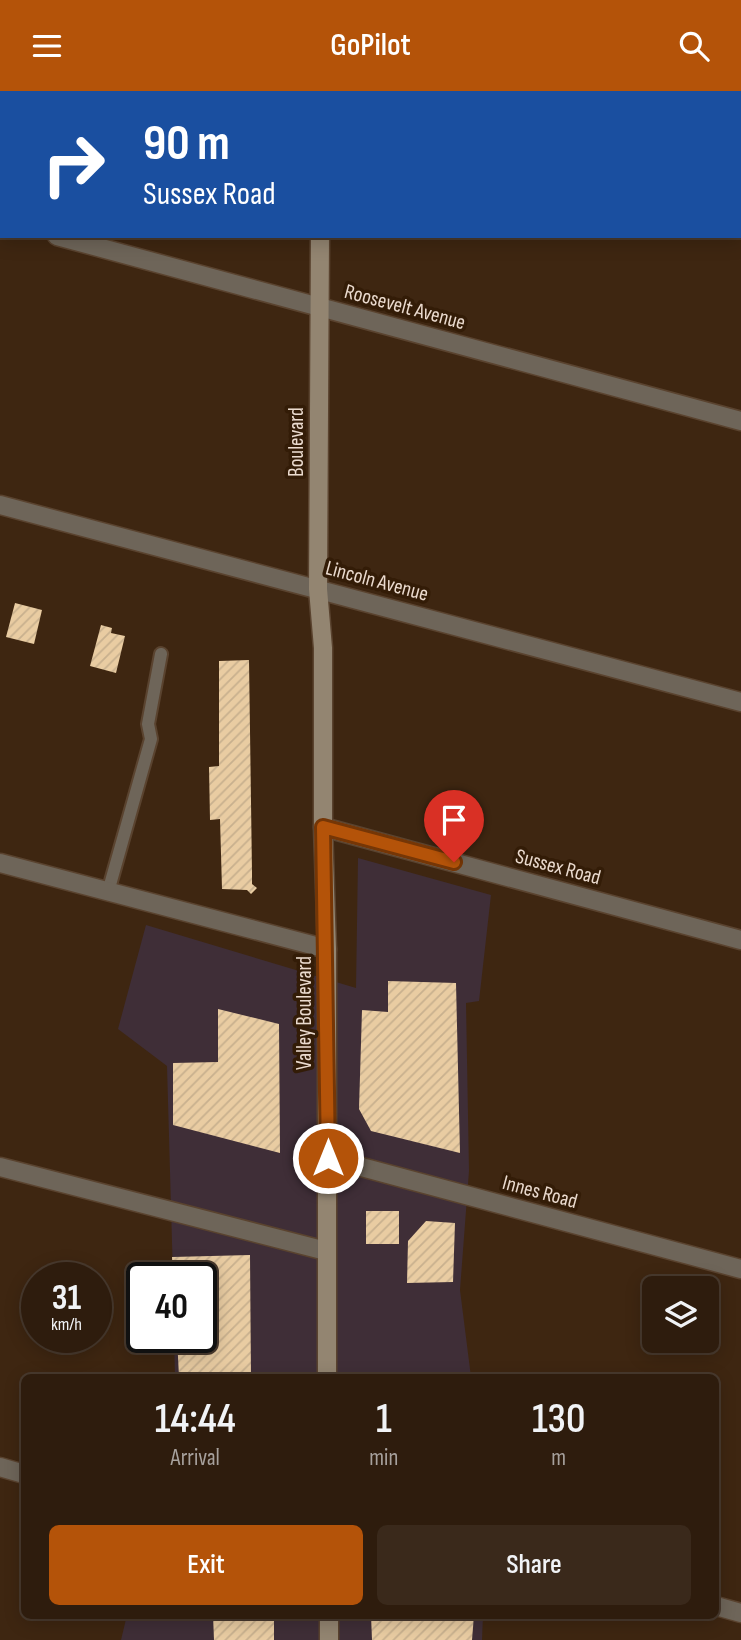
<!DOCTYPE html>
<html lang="en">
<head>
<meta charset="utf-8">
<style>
  :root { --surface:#2e1c0d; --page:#3a291b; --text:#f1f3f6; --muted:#a7a19d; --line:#493a2e; --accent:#b45309 }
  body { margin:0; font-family:"Sofia Sans Condensed",sans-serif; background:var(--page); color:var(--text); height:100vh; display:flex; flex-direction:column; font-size:26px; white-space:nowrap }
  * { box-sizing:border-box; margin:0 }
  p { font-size:23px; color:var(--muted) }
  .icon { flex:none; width:38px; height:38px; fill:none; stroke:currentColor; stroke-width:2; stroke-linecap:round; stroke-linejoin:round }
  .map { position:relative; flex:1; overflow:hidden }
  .drawer { position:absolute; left:21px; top:1283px; width:698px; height:245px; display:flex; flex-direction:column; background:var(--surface); border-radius:10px; box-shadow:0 4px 18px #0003,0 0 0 2px var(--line) }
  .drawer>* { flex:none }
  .top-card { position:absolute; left:0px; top:0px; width:742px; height:147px; box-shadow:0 4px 18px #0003,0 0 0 2px var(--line); background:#1a4fa0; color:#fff; overflow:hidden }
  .controls { position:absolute; left:642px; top:1185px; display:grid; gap:14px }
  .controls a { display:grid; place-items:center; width:77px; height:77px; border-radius:10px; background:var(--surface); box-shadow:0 4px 18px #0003,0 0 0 2px var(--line); font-size:35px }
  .speed { position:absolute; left:21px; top:1171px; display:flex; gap:14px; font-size:35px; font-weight:700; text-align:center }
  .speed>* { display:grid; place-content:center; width:91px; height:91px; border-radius:50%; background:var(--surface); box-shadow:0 4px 18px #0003,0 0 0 2px var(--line); line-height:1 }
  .speed small { font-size:18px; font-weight:400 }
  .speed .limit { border:4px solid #111; border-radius:10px; background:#fff; color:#111 }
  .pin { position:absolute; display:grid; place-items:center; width:60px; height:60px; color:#fff; margin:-72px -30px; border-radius:50% 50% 50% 0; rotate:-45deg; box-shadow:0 0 7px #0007 }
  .pin .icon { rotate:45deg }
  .me { position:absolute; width:77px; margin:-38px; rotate:0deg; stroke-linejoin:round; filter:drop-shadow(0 0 5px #0008) }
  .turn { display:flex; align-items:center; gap:24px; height:147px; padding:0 28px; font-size:32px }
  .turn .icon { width:91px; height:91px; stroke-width:2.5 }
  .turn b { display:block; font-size:49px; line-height:60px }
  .eta { display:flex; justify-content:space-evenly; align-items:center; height:119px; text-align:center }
  .eta b { font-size:42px; font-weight:600; line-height:49px }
  .action { display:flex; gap:14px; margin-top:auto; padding:14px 28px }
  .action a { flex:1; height:80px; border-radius:10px; background:var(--accent); color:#fff; font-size:28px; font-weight:600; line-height:80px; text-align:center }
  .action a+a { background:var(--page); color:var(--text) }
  header { display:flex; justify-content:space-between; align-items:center; height:91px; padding:0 28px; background:var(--accent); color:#fff; font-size:32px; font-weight:600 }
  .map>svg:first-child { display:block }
</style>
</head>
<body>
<header><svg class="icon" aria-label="menu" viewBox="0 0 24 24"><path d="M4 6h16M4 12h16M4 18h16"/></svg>GoPilot<svg class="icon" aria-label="search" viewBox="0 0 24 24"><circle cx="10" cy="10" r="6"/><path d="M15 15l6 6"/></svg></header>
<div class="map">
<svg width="741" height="1549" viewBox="0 0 741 1549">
  <defs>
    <pattern id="building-hatch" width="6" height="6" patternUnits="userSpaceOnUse" patternTransform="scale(1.75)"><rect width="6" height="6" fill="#e9cca2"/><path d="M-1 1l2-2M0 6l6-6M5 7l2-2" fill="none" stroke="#c8b08e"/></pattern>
  </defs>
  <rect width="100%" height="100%" fill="#3e2611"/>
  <g fill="#3f2e37">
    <polygon points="358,767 491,804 479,910 466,912 469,1080 460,1199 471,1286 175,1286 174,1246 201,1246 201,1186 173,1186 167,975 118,938 146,834 356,897"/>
    <polygon points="127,1524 483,1524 482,1549 121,1549"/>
  </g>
  <g fill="url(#building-hatch)">
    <polygon points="15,512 42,519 34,553 6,546"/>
    <polygon points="101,534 112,537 111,542 125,545 116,582 90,575"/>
    <polygon points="249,569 252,781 252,793 257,797 251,803 247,799 222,798 220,728 210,729 209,676 219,675 219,570"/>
    <polygon points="388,890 456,892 460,1062 371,1040 359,1018 362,919 388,921"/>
    <polygon points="218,918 279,933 280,1062 173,1034 173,972 218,971"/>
    <rect x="366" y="1120" width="33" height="33"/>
    <polygon points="426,1130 455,1132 453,1191 407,1192 408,1150"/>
    <polygon points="250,1164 251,1286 179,1286 177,1246 201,1246 201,1186 173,1186 172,1166"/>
    <polygon points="213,1524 274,1524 274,1549 214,1549"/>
    <polygon points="371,1524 474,1524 472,1549 372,1549"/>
  </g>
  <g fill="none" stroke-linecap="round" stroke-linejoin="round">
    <defs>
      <polyline id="lane" points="108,801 151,648 148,633 161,563"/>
      <g id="street">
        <polyline points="635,0 642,2"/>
        <polyline points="740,28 741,28"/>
        <polyline points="0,130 2,130"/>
        <polyline points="57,145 741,330"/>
        <polyline points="0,414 741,611"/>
        <polyline points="323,736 741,849"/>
        <polyline points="0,772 327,858"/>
        <polyline points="328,1067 741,1178"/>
        <polyline points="0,1076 326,1160"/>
        <polyline points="0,1376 24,1383"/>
        <polyline points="716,1515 741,1522"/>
      </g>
      <g id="secondary">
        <polyline points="318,0 318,2"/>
        <polyline points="320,145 318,498 323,557 323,736 327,858 327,1286"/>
        <polyline points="329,1524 329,1549"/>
      </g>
    </defs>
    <use href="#lane" stroke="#5a432f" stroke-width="16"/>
    <use href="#street" stroke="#5a432f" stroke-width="21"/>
    <use href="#secondary" stroke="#5a432f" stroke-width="21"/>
    <use href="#lane" stroke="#6e6559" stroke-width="12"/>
    <use href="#street" stroke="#6e6559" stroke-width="18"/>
    <use href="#secondary" stroke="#938571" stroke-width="18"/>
  </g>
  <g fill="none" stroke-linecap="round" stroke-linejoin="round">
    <defs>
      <polyline id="route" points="328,1067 323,736 454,771"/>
    </defs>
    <use href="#route" stroke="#753606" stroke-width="18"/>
    <use href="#route" stroke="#b45309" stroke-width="12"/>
  </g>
  <g text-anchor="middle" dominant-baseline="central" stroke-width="7" stroke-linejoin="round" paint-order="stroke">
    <g font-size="21" fill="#ebdbcf" stroke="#331c07">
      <text transform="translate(405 216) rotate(15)">Roosevelt Avenue</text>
      <text transform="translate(296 351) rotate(-90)">Boulevard</text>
      <text transform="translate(377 490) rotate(15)">Lincoln Avenue</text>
      <text transform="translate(558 776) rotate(15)">Sussex Road</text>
      <text transform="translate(304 922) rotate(-90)">Valley Boulevard</text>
      <text transform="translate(540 1101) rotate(15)">Innes Road</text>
    </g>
  </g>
</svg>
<div class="controls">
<a><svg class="icon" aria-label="layers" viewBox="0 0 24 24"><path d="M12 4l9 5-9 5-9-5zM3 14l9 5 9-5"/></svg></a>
</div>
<div class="speed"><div>31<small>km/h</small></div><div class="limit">40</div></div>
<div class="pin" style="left:454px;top:771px;background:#d93025"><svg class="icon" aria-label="arrive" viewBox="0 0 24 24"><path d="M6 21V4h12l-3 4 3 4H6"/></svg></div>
<svg class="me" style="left:328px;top:1067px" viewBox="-20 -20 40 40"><circle r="17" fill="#b45309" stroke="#fff" stroke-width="3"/><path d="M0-11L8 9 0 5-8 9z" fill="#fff"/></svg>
<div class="top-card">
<div class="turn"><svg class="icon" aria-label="right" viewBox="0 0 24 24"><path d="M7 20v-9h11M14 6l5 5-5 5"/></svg><div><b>90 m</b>Sussex Road</div></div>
</div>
<section class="drawer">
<div class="eta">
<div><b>14:44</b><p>Arrival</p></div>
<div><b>1</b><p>min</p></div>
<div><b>130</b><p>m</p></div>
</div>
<div class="action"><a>Exit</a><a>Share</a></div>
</section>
</div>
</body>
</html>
